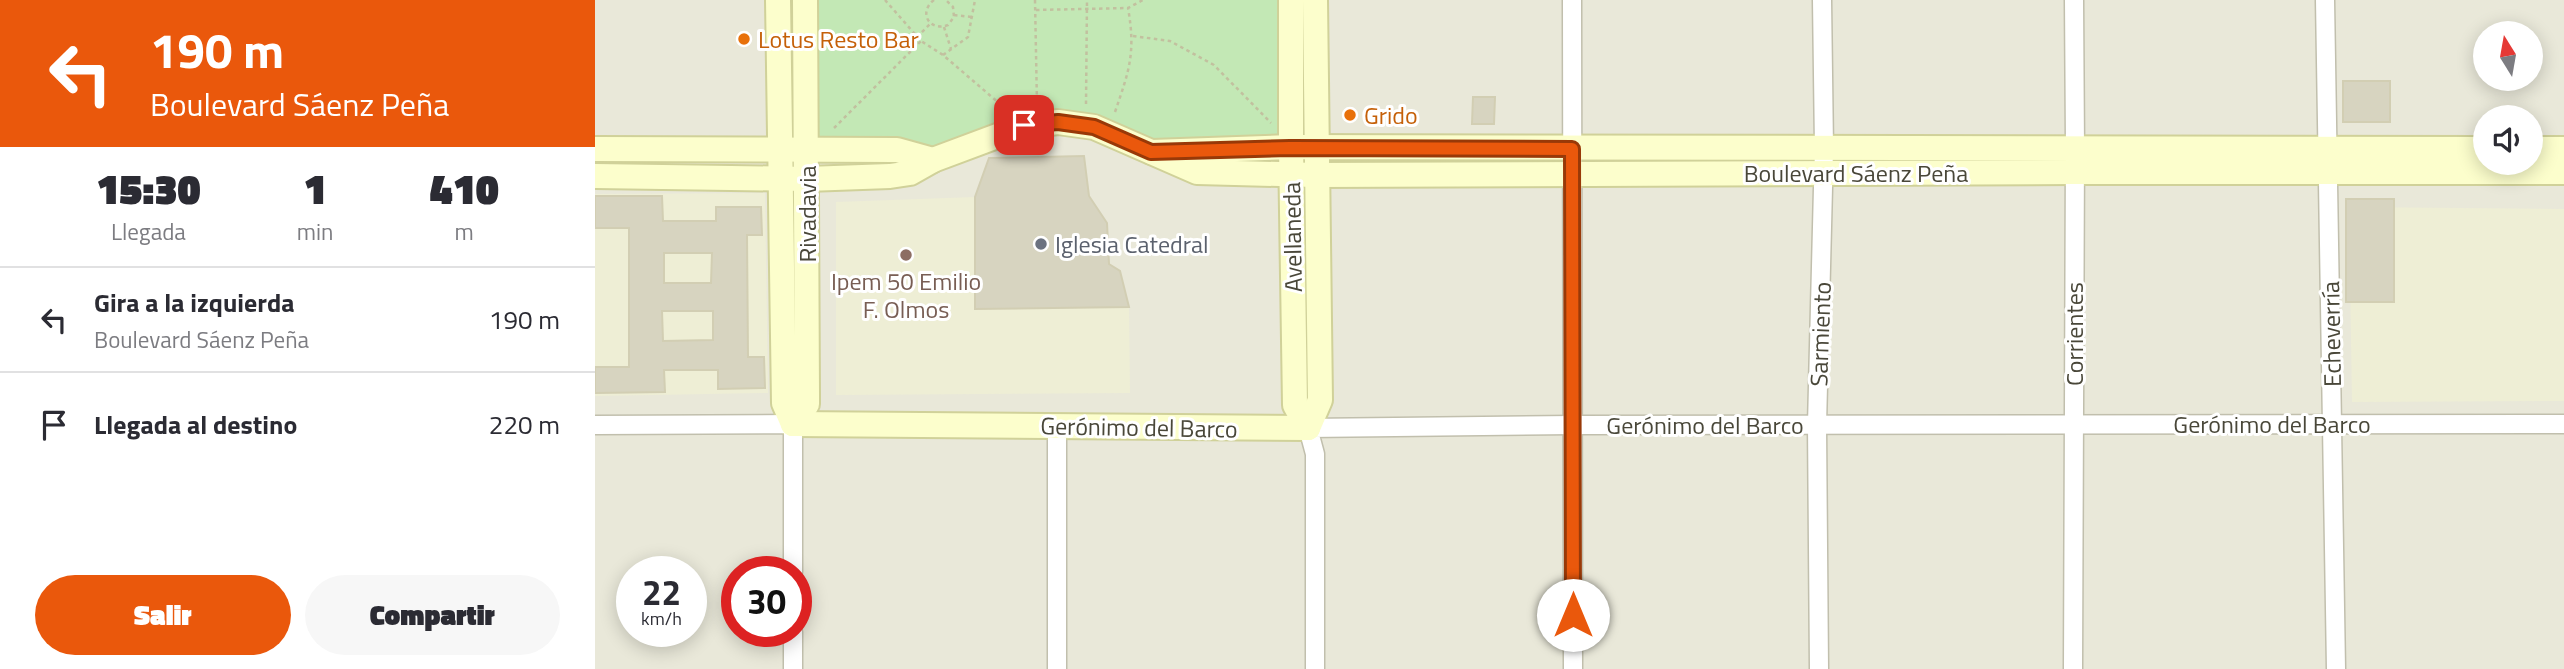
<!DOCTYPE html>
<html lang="es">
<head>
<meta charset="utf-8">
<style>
  :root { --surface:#fff; --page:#f7f7f7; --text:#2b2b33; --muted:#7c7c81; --line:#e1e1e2; --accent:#ea580c }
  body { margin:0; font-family:"Titillium Web",sans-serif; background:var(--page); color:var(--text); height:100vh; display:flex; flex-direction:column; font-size:26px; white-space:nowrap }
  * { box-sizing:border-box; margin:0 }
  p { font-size:23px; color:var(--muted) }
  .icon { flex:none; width:38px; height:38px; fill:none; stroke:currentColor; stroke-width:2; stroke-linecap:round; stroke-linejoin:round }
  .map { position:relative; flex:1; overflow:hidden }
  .details { display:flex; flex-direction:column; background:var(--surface); width:595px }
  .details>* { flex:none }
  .top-card { background:#ea580c; color:#fff; overflow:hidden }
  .needle { width:46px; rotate:349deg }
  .controls { position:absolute; left:1878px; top:21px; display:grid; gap:14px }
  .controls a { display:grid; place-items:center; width:70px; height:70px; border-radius:50%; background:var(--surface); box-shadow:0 4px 18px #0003; font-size:35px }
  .speed { position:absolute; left:21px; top:556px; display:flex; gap:14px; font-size:35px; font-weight:700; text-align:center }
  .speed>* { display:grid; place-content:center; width:91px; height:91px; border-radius:50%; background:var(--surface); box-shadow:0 4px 18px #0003; line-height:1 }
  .speed small { font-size:18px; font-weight:400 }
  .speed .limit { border:10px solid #d22; background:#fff; color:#111 }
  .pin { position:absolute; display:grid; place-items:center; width:60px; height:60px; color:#fff; margin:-30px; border-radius:14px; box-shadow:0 4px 10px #0006 }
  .me { position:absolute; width:77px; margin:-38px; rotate:0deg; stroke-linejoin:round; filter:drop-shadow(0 0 5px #0008) }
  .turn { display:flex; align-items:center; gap:24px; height:147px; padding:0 35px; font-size:32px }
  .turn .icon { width:91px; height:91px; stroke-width:2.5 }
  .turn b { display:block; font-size:49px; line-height:60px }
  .eta { display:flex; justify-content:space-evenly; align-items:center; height:119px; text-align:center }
  .eta b { font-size:42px; font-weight:800; line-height:49px }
  .button { display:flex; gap:14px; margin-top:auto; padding:14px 35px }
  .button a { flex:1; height:80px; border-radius:42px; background:var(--accent); color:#fff; font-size:28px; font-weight:800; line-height:80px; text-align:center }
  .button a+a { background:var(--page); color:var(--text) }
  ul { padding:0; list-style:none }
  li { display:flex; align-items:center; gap:21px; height:105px; padding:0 35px; border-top:2px solid var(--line) }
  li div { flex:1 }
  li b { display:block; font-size:26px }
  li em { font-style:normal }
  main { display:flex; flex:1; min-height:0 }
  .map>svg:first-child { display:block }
</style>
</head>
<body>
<main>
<section class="details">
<div class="top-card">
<div class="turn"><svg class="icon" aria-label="left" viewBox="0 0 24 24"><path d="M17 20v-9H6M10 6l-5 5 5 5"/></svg><div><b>190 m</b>Boulevard Sáenz Peña</div></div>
</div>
<div class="eta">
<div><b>15:30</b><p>Llegada</p></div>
<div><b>1</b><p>min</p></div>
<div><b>410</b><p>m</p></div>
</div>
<ul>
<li><svg class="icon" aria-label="left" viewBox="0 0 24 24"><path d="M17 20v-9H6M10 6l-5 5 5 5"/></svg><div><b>Gira a la izquierda</b><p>Boulevard Sáenz Peña</p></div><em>190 m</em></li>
<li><svg class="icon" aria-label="arrive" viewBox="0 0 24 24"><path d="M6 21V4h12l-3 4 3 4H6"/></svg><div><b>Llegada al destino</b></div><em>220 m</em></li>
</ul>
<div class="button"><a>Salir</a><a>Compartir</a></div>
</section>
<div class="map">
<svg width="1969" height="669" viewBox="0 0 1969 669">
  <rect width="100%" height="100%" fill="#f5f5eb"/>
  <path fill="#e9e8d9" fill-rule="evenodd" d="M0,0H1969V669H0ZM1890,33H1936V79H1890ZM1890,117H1936V163H1890ZM37,572H96V632H37ZM142,572H201V632H142Z"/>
  <g fill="#eeeed5">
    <polygon points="170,193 173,393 0,396 0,194"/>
    <polygon points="380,197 380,309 534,307 535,393 241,395 241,202"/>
    <polygon points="1754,207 1969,209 1969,401 1757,402"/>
  </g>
  <polygon fill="#c3e8b5" points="210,0 696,0 696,147 595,149 481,124 338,160 212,151"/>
  <g fill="#d7d4c0" stroke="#d2ceb3" stroke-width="2" fill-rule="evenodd">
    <rect x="1748" y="81" width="47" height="41"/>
    <polygon points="878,97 900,97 899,124 877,124"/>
    <polygon points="489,156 494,196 512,223 514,264 525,271 534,307 380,309 380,197 394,158"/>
    <path d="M0,196H67L68,221H121V207H166L167,235H152L153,357H169L170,388L123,389V370H69L70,392L0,393V367H34V228H0ZM69,253H117L116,283H69ZM67,311H118V340L68,341Z"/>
    <rect x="1751" y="199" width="48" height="103"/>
  </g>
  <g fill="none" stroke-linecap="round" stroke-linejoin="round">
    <defs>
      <g id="street">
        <polyline points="977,0 978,669"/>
        <polyline points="1730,0 1741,669"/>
        <polyline points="0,425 198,424 198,572"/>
        <polyline points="198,669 198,632"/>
        <polyline points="462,669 462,426"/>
        <polyline points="720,669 720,454 713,428 978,425 1969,424"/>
        <polyline points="1224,669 1222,425 1229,148 1227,0"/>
        <polyline points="1478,669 1480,147 1479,0"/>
      </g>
      <g id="secondary">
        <polyline points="183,0 189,403 198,424"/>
        <polyline points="696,0 696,147 700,405 713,428"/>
        <polyline points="0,149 302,150 338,160"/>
        <polyline points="1936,149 1969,149"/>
        <polyline points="557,152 696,147 1890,149"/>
        <polyline points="0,176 212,179 295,176 315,173 338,160 429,126 463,122 499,127 602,172 721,175 1480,172 1969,172"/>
        <polyline points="198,424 713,428"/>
        <polyline points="198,424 212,404 212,394 210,0"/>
        <polyline points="713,428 725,400 720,0"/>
      </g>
    </defs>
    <use href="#street" stroke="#c1bfad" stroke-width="21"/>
    <use href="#secondary" stroke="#d0d199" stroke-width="28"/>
    <g stroke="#c2c09f" stroke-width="2.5" stroke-dasharray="3.5 3.5" stroke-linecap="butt">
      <polyline points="290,0 326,41 348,55 412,110"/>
      <path d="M339,0C323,12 334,32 353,25L359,17L358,7L351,0"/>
      <polyline points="440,0 442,105"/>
      <polyline points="441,10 533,8 548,0"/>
      <polyline points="359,15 377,17"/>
      <polyline points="349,27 356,49"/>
      <polyline points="538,36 575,41 619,65 676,123"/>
      <polyline points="322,37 335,24"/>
      <polyline points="348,55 373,37 380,0"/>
      <polyline points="491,104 492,0"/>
      <path d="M520,112C534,71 541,53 533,8"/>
      <polyline points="239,128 326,41"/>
    </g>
    <use href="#street" stroke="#fff" stroke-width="18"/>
    <use href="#secondary" stroke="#fcfecc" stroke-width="24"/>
  </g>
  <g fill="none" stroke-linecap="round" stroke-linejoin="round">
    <defs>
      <polyline id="route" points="429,125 463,122 499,127 556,152 695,148 977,149 978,615"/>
    </defs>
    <use href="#route" stroke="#983908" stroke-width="18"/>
    <use href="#route" stroke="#ea580c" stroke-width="12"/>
  </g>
  <g fill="#e8710a" stroke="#fff" stroke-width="2.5">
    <circle cx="149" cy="39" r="7"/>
    <circle cx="755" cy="115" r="7"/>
  </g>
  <circle fill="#6b7280" stroke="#fff" stroke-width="2.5" cx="446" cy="244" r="7"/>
  <circle fill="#8d6e63" stroke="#fff" stroke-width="2.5" cx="311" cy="255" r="7"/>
  <g text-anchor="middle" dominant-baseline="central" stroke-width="6" stroke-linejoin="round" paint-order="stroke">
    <g font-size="24" fill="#c56008" stroke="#fff" text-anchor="start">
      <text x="163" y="39">Lotus Resto Bar</text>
      <text x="769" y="115">Grido</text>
    </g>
    <g font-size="24" fill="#494739" stroke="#fff">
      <text x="1261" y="173">Boulevard Sáenz Peña</text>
      <text transform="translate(212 214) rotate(-90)">Rivadavia</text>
      <text transform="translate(697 237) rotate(-91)">Avellaneda</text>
      <text transform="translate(1225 334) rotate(-88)">Sarmiento</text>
      <text transform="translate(1479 334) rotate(-90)">Corrientes</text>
      <text transform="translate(1736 334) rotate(-91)">Echeverría</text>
      <text x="1677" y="424">Gerónimo del Barco</text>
      <text x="1110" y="425">Gerónimo del Barco</text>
      <text transform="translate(544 427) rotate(1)">Gerónimo del Barco</text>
    </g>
    <g font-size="24" fill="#5b616d" stroke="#fff" text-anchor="start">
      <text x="460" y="244">Iglesia Catedral</text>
    </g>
    <g font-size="24" fill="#785e54" stroke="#fff">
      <text x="311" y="281">Ipem 50 Emilio<tspan x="311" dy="28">F. Olmos</tspan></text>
    </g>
  </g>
</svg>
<div class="controls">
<a><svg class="needle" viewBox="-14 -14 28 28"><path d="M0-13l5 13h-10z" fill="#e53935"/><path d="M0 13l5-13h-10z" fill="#7c7c81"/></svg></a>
<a><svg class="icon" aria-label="sound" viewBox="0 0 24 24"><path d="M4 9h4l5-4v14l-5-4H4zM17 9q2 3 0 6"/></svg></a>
</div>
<div class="speed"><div>22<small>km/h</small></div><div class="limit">30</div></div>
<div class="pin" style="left:429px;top:125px;background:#d93025"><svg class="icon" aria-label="arrive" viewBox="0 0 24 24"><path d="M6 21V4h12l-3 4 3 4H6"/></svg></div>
<svg class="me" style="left:978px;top:615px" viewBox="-20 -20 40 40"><circle r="19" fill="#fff"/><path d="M0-13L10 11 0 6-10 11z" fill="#ea580c"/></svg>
</div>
</main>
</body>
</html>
